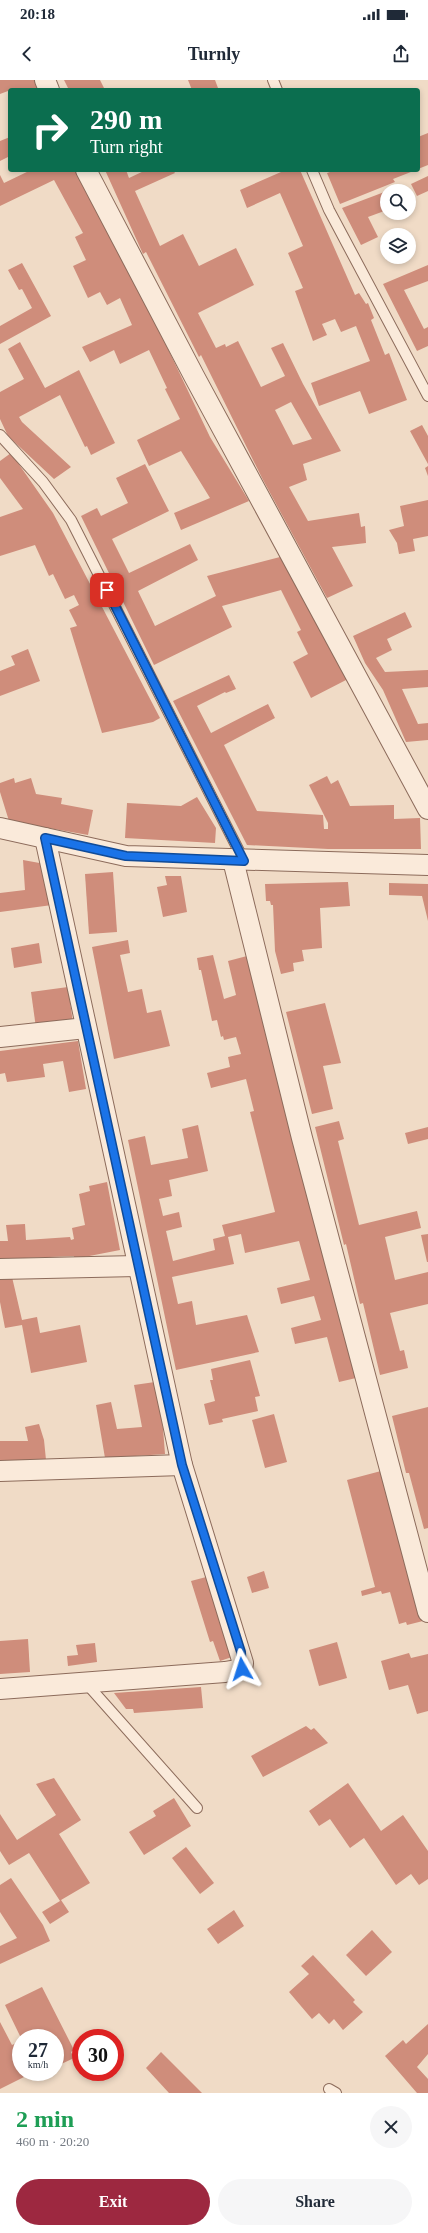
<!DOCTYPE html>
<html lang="en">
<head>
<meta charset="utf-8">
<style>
  :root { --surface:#fff; --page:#f6f6f7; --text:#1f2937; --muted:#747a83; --accent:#9d2840 }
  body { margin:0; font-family:Georgia,serif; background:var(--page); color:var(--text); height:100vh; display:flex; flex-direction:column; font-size:15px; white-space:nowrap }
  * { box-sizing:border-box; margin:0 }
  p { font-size:13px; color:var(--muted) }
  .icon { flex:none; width:22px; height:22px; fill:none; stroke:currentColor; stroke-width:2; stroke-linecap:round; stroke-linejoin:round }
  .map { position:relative; height:2013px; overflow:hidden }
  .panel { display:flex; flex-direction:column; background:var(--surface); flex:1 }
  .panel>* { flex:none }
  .hud { position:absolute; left:8px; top:8px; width:412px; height:84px; border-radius:4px; box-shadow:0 2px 6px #0003; background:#0b6e4f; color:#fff; overflow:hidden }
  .controls { position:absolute; left:380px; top:104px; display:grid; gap:8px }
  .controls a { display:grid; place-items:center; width:36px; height:36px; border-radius:50%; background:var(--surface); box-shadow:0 2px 6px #0003; font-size:20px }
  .speed { position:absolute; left:12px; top:1949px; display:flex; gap:8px; font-size:20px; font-weight:700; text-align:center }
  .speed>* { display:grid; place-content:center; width:52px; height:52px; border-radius:50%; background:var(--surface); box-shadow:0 2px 6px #0003; line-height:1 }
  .speed small { font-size:10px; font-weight:400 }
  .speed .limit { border:6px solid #d22; background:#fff; color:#111 }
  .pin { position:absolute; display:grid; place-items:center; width:34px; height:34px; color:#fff; margin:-17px; border-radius:8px; box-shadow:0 2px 6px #0006 }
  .me { position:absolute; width:44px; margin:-22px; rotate:354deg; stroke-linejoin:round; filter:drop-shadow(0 0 3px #0008) }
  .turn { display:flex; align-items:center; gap:14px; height:84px; padding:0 16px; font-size:18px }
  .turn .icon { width:52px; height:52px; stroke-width:2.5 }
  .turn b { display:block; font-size:28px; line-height:34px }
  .round { display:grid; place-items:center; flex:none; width:42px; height:42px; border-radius:21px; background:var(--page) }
  .headline { display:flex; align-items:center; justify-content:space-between; height:68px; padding:0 16px }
  h1 { font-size:24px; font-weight:600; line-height:30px; color:#1e9e55 }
  .button { display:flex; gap:8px; margin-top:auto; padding:8px 16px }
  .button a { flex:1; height:46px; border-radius:24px; background:var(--accent); color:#fff; font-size:16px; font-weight:600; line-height:46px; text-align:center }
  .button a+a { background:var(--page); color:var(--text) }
  .status { display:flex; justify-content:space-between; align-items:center; height:28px; padding:0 20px; background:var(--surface); direction:ltr }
  .status svg { height:11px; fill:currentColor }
  header { display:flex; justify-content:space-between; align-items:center; height:52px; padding:0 16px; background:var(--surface); font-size:18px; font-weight:600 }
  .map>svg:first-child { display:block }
</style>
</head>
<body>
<div class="status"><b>20:18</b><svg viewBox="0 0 49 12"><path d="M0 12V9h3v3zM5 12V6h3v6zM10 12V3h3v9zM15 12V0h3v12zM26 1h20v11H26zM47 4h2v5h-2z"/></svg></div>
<header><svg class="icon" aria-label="back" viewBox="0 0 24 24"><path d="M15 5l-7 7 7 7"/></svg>Turnly<svg class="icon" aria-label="share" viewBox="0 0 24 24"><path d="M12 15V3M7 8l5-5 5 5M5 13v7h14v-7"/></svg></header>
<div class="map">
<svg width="428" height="2013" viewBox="0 0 428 2013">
  <rect width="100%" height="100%" fill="#f0dbc6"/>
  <g fill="#cf8d7b" fill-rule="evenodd">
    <polygon points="0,0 37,0 41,10 10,10 10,16 8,11 0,14"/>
    <polygon points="64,0 100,0 105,10 69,10"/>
    <polygon points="188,0 215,0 218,8 213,10 192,10"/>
    <polygon points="428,53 428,85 418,89 418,57"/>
    <polygon points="10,57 10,76 0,81 0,61"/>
    <polygon points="31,90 79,90 107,141 210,357 249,421 181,450 174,433 210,418 181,371 149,386 137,360 180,339 165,309 167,308 149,270 120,284 114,270 90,282 82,267 132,245 120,218 107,225 100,212 88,218 73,186 86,180 75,157 83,153 54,100 0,126 0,95 4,103"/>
    <path d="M105,90H126L129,98L146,90H173L175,93L135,111L160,166L183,154L199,186L236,168L254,205L198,233L216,268L225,264L226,267L238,261L261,307L285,296L271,268L283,263L303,304L341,371L303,384L307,400L289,407L308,441L359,433L361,447L365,446L366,463L332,467L353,506L327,518L262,398L201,275L199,277L146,172L143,174ZM291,322L312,359L293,365L275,330Z"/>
    <polygon points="280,90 300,90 355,215 359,213 366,224 368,223 374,238 371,240 385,275 389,273 407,320 369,334 360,311 319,326 311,303 370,281 356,246 341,252 335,239 322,244 327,255 313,261 295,211 303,208 288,173 303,166 280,113 247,128 240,110 281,92"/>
    <polygon points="336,90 416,90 393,99 395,102 340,124 327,93"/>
    <polygon points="428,96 428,111 417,116 411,104"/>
    <polygon points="387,111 387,130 368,137 378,157 361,165 342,128"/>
    <polygon points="22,183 51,236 0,264 0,246 32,228 22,209 19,210 8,190"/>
    <polygon points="428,185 428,201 404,210 424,249 428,247 428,266 417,271 383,204"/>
    <polygon points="20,262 45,308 79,290 115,363 91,375 87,366 85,367 60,315 19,337 22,342 71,387 54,399 8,356 0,339 0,312 24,299 8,269"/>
    <polygon points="422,345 428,356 428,384 410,351"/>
    <polygon points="11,373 53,433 160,638 153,642 102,653 70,548 77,546 69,530 79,525 74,515 65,519 53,494 49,496 35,465 0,476 0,437 23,429 0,398 0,381"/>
    <polygon points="145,384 169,431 112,459 129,493 190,464 198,480 138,511 155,546 216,516 207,496 280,477 291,491 348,599 311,618 293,582 308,574 297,552 301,550 281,510 222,526 232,547 154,585 81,436 97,428 101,436 128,423 116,398"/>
    <polygon points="428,386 428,396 425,388"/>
    <polygon points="428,420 428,456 413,459 415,471 399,474 397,463 389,450 404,446 400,426"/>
    <polygon points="405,532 412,547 387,559 392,570 376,578 385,592 428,590 428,607 402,609 418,644 428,643 428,660 406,662 383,610 365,583 353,556"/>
    <polygon points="28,569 40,601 0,616 0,591 15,585 11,576"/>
    <polygon points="229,595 236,609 226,613 225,612 197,626 211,653 268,624 275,638 224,665 257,731 323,735 324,749 328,749 328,743 309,705 327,696 331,704 338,700 350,726 394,725 394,739 420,738 421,769 328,769 247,765 173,621"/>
    <polygon points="14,698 15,703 31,698 36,714 62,718 61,724 93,730 88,755 9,741 0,712 0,703"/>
    <polygon points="197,717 216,748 215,763 125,758 127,723 181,726"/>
    <polygon points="23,780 45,784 52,825 0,832 0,813 25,810"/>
    <polygon points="113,792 117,852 89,854 85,794"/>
    <polygon points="165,796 181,796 187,832 163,837 157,807 167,805"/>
    <polygon points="348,802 350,826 320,828 322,868 302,870 304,881 293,883 294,891 281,894 275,871 273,825 271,825 270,821 266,821 265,804"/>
    <polygon points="389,803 428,804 428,841 422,816 389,815"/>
    <polygon points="128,860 130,873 120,875 128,912 142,909 147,933 161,930 170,966 114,979 92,867"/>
    <polygon points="39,863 42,883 14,888 11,868"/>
    <polygon points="213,875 224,919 236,915 228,881 247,876 313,1139 356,1298 339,1302 327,1257 295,1264 291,1248 321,1240 314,1216 281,1224 277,1208 310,1200 299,1161 245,1173 241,1154 228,1157 234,1184 172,1197 178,1224 192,1221 196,1245 247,1235 259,1272 176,1290 128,1060 145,1056 151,1085 188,1078 182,1049 198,1045 208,1091 169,1100 172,1116 159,1119 163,1136 179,1132 182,1147 166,1151 173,1181 215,1170 213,1159 225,1156 222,1145 275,1132 250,1032 254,1031 246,999 211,1008 207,993 230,987 228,977 241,974 236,957 224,960 223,956 221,957 217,940 212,941 201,890 199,890 197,878"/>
    <polygon points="68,907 73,943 36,948 31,912"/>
    <polygon points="325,923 341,983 323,986 333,1029 312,1034 286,932"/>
    <polygon points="78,961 86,1009 69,1012 63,981 43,984 45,997 7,1002 5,993 0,994 0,971"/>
    <polygon points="339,1041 344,1059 338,1061 359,1145 417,1131 421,1148 385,1157 395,1200 428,1192 428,1224 390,1233 400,1271 404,1270 408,1288 380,1295 363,1223 360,1224 346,1164 344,1165 315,1047"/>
    <polygon points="428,1047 428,1059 408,1064 405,1053"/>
    <polygon points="107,1102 120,1170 74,1179 74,1176 0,1179 0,1161 8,1161 6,1145 25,1144 26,1160 70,1157 71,1160 74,1159 72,1148 85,1145 79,1114 90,1111 89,1106"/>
    <polygon points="428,1154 428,1182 427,1182 421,1155"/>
    <polygon points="12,1197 22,1240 37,1237 40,1253 80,1245 87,1282 31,1293 22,1245 5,1248 0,1222 0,1198"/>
    <polygon points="250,1280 260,1316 255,1317 258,1331 222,1339 223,1342 209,1345 204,1324 215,1321 210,1300 213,1300 211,1289"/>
    <polygon points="155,1302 163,1348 165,1374 105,1378 96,1325 111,1322 117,1349 142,1347 134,1305"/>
    <polygon points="428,1327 428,1448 424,1449 409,1393 406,1393 392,1336"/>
    <polygon points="274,1334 287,1382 265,1388 252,1340"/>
    <polygon points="39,1344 44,1360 46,1380 0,1381 0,1361 28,1361 25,1347"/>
    <polygon points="381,1391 423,1541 407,1545 406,1542 399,1544 390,1512 382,1514 381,1511 362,1516 361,1511 375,1507 347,1400"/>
    <polygon points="264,1491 269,1508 252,1513 247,1497"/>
    <polygon points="210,1496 232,1577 220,1581 213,1561 210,1562 191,1501"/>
    <polygon points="28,1559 30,1592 0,1594 0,1561"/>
    <polygon points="337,1562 347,1598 319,1606 309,1570"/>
    <polygon points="95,1563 97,1582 68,1586 67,1576 78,1575 76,1565"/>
    <polygon points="409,1573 411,1578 428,1574 428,1631 417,1634 408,1605 389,1610 381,1581"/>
    <polygon points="201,1607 203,1628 134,1633 133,1629 126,1629 114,1613"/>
    <polygon points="306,1646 311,1650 314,1648 328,1663 263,1697 251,1676"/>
    <polygon points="54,1698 81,1740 59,1754 90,1803 61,1820 69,1832 50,1844 42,1832 60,1821 29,1773 9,1785 0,1771 0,1734 17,1760 56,1735 36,1704"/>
    <polygon points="348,1703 381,1751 403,1735 428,1771 428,1799 419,1805 411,1794 396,1805 364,1758 350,1768 330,1739 319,1746 309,1731"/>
    <polygon points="174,1718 191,1746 144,1775 129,1752 156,1736 153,1731"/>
    <polygon points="186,1767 214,1803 200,1814 172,1778"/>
    <polygon points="11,1798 43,1845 50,1861 0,1884 0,1866 17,1858 0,1832 0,1805"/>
    <polygon points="234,1830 244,1846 218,1864 207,1849"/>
    <polygon points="372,1850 392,1872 366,1896 346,1875"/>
    <polygon points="313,1875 355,1920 353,1922 363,1932 343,1950 334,1939 329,1944 319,1933 312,1939 289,1912 309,1894 301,1886"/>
    <polygon points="42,1907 74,1970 71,1972 74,1978 55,1987 55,1958 21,1958 5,1925"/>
    <polygon points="0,1942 12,1965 21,1961 21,1992 34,1992 0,2009"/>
    <polygon points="428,1944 428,1974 417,1987 428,1999 428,2013 417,2013 385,1976 403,1960 406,1964"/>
    <polygon points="161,1972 202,2013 169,2013 146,1988"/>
  </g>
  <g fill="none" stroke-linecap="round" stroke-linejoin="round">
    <defs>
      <g id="lane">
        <polyline points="273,0 277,10"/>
        <polyline points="312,90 329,130 428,316"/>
        <polyline points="0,355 43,402 71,440 244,781"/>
        <polyline points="86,1603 197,1728"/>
        <polyline points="329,2009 336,2013"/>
      </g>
      <g id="street">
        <polyline points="45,0 49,10"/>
        <polyline points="86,90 194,296 428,729"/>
        <polyline points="0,748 126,776 428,785"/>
        <polyline points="233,780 302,1058 428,1532"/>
        <polyline points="0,957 86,948"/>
        <polyline points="0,1189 137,1186"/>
        <polyline points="0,1391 182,1385"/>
        <polyline points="0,1609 225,1592 242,1589 243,1583 182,1385 45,758"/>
      </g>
    </defs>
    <use href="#lane" stroke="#8c6b5b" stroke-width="12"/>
    <use href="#street" stroke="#8c6b5b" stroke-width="22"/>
    <use href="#lane" stroke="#faeada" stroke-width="10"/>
    <use href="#street" stroke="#faeada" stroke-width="20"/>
  </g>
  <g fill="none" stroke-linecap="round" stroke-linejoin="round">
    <defs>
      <polyline id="route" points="107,510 244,781 126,776 45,758 182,1385 241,1572 242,1589"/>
    </defs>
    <use href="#route" stroke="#114b97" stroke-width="10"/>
    <use href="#route" stroke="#1a73e8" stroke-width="7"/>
  </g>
</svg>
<div class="controls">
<a><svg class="icon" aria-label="search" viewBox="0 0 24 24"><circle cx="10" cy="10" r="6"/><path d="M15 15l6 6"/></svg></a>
<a><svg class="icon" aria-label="layers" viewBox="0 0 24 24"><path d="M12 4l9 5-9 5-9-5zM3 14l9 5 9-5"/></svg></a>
</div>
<div class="speed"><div>27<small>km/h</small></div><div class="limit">30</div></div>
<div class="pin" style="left:107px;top:510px;background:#d93025"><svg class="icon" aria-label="arrive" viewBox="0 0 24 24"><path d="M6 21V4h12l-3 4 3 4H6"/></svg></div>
<svg class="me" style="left:242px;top:1589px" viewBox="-20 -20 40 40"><path d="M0-17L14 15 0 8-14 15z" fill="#1a73e8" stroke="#fff" stroke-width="4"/></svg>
<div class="hud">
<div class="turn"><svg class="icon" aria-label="right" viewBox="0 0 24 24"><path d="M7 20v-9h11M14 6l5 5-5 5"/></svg><div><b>290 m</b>Turn right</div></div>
</div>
</div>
<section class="panel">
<div class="headline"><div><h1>2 min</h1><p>460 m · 20:20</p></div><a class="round"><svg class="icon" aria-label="close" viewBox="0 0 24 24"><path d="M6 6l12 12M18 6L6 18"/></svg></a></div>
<div class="button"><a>Exit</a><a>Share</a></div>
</section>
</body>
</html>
